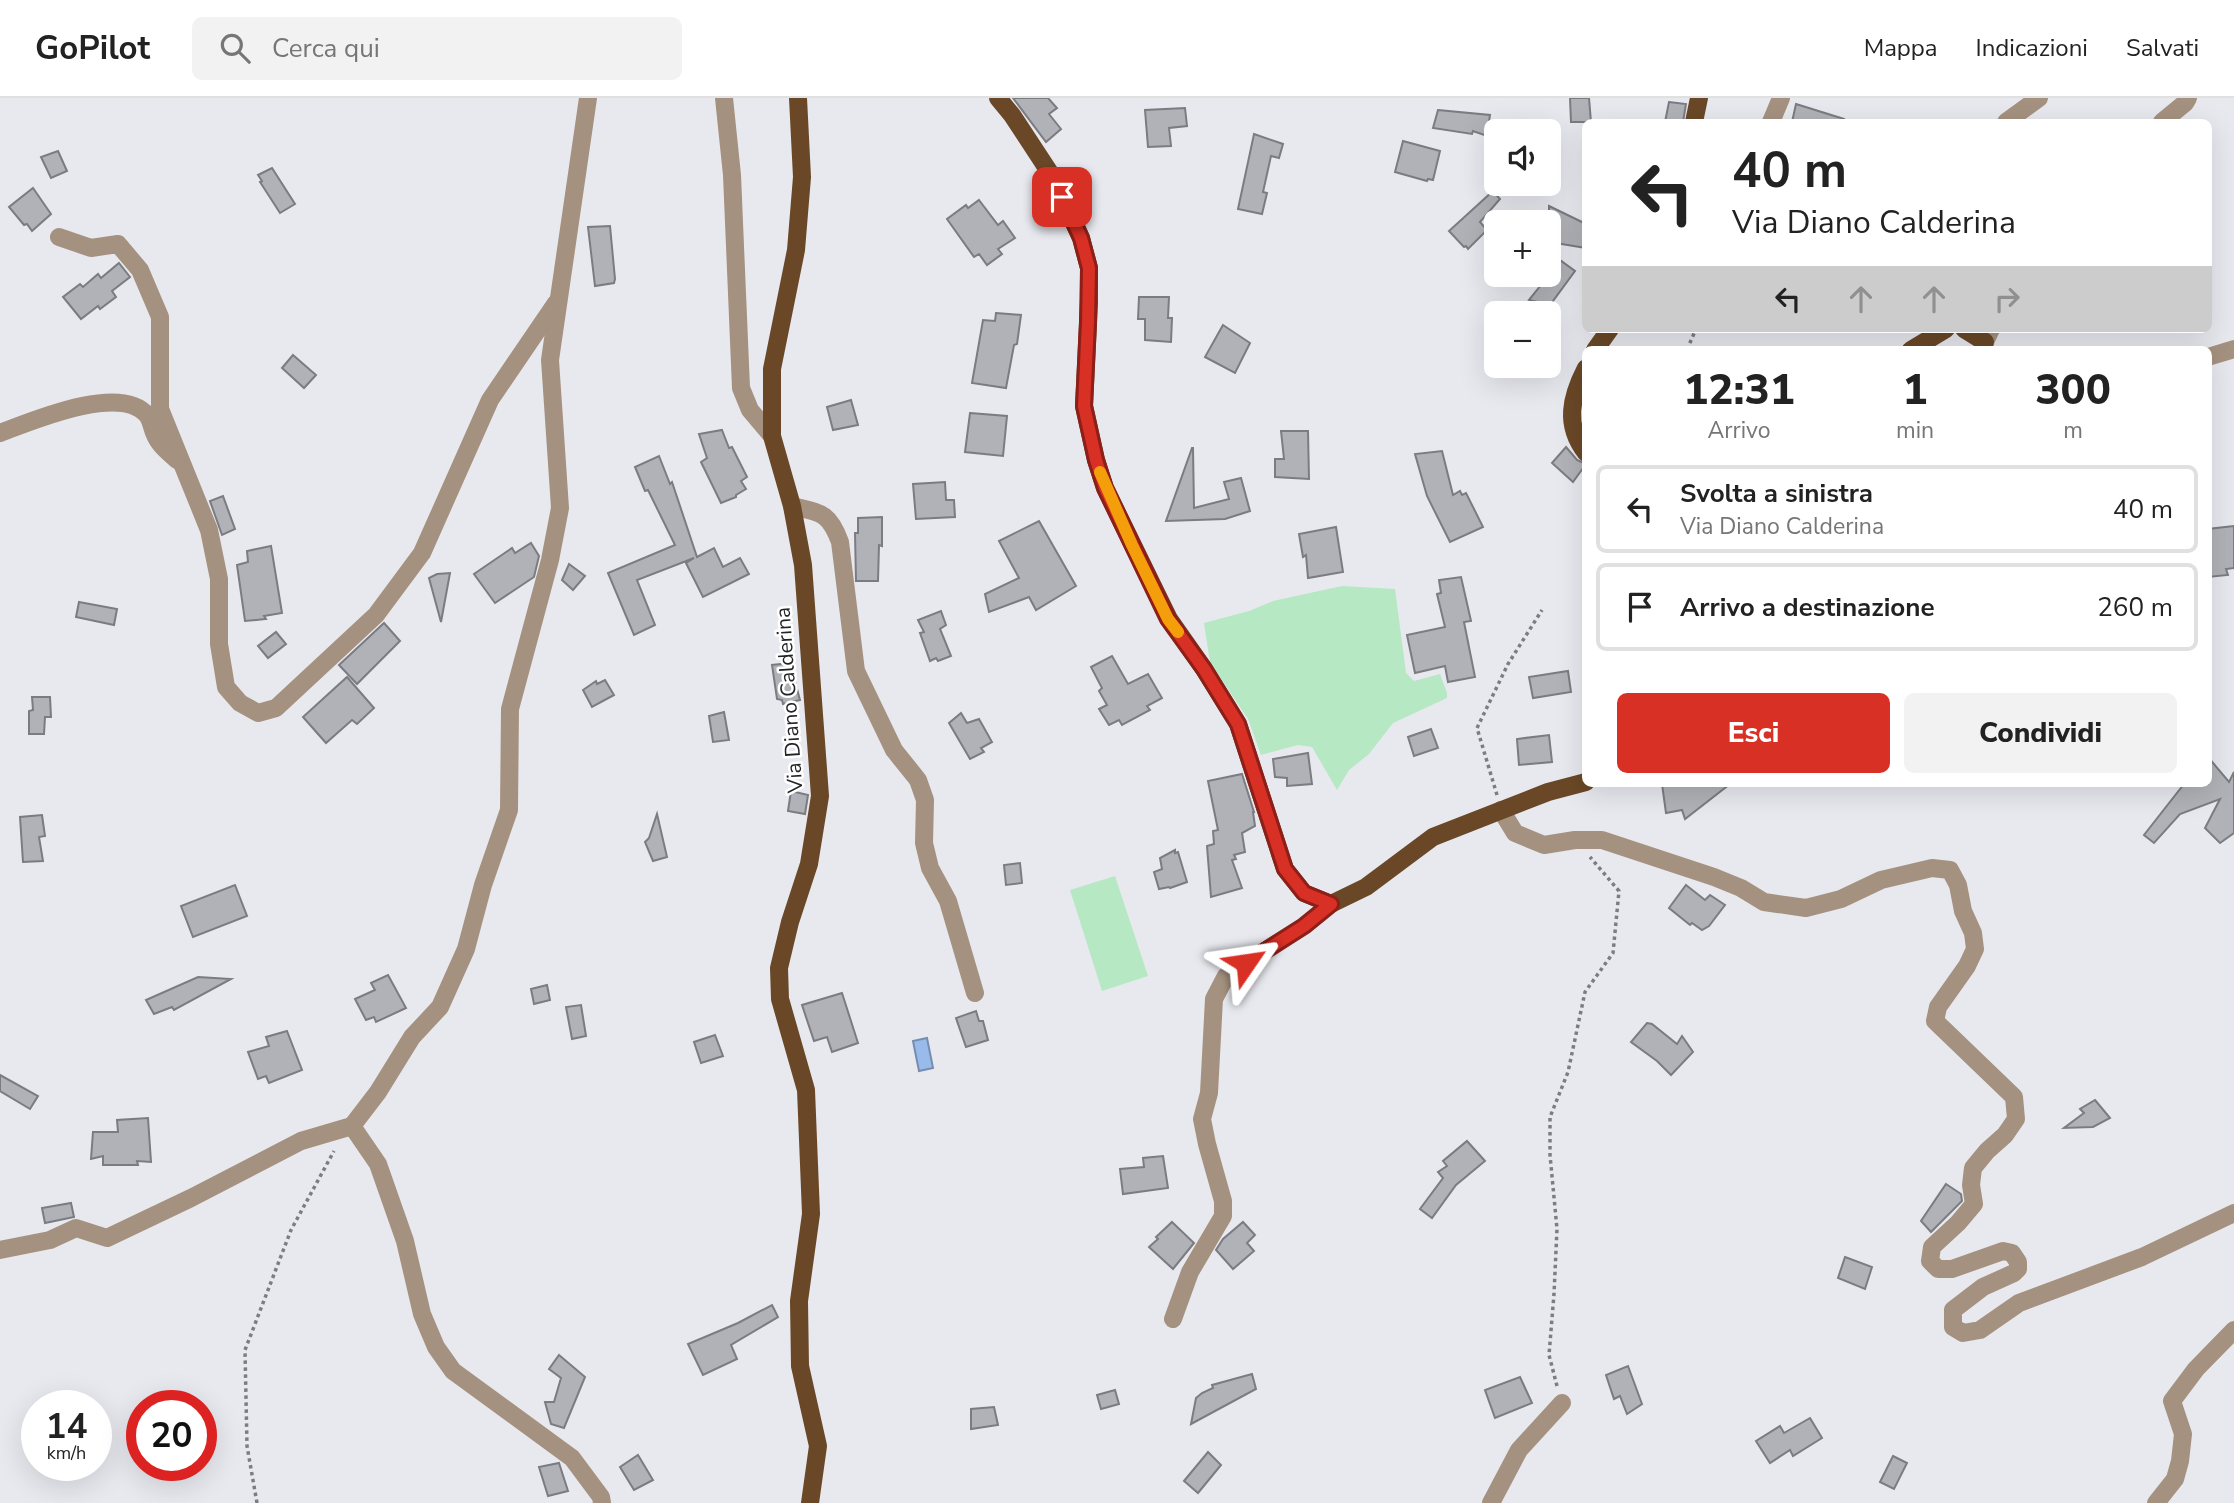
<!DOCTYPE html>
<html lang="it">
<head>
<meta charset="utf-8">
<style>
  :root { --surface:#fff; --page:#f2f2f2; --text:#222; --muted:#767676; --line:#e0e0e0; --accent:#d93025 }
  body { margin:0; font-family:"Nunito Sans",sans-serif; background:var(--page); color:var(--text); height:100vh; display:flex; flex-direction:column; font-size:26px; white-space:nowrap }
  * { box-sizing:border-box; margin:0 }
  p { font-size:23px; color:var(--muted) }
  .icon { flex:none; width:38px; height:38px; fill:none; stroke:currentColor; stroke-width:2; stroke-linecap:round; stroke-linejoin:round }
  .map { position:relative; flex:1; overflow:hidden }
  .drawer { position:absolute; left:1582px; top:248px; width:630px; height:441px; display:flex; flex-direction:column; background:var(--surface); border-radius:10px; box-shadow:0 7px 28px #0002 }
  .drawer>* { flex:none }
  .hud { position:absolute; left:1582px; top:21px; width:630px; height:214px; border-radius:10px; box-shadow:0 7px 28px #0002; background:#fff; color:var(--text); overflow:hidden }
  .buttons { position:absolute; left:1484px; top:21px; display:grid; gap:14px }
  .buttons a { display:grid; place-items:center; width:77px; height:77px; border-radius:10px; background:var(--surface); box-shadow:0 7px 28px #0002; font-size:35px }
  .speed { position:absolute; left:21px; top:1292px; display:flex; gap:14px; font-size:35px; font-weight:700; text-align:center }
  .speed>* { display:grid; place-content:center; width:91px; height:91px; border-radius:50%; background:var(--surface); box-shadow:0 7px 28px #0002; line-height:1 }
  .speed small { font-size:18px; font-weight:400 }
  .speed .limit { border:10px solid #d22; background:#fff; color:#111 }
  .pin { position:absolute; display:grid; place-items:center; width:60px; height:60px; color:#fff; margin:-30px; border-radius:14px; box-shadow:0 4px 10px #0006 }
  .me { position:absolute; width:77px; margin:-38px; rotate:58deg; stroke-linejoin:round; filter:drop-shadow(0 0 5px #0008) }
  .turn { display:flex; align-items:center; gap:24px; height:147px; padding:0 35px; font-size:32px }
  .turn .icon { width:91px; height:91px; stroke-width:2.5 }
  .turn b { display:block; font-size:49px; line-height:60px }
  .lanes { display:flex; align-items:center; height:66px; padding:0 35px; background:#0003; justify-content:center; gap:35px; direction:ltr }
  .lanes .off { opacity:.35 }
  .eta { display:flex; justify-content:space-evenly; align-items:center; height:119px; text-align:center }
  .eta b { font-size:42px; font-weight:800; line-height:49px }
  .button { display:flex; gap:14px; margin-top:auto; padding:14px 35px }
  .button a { flex:1; height:80px; border-radius:10px; background:var(--accent); color:#fff; font-size:28px; font-weight:800; line-height:80px; text-align:center }
  .button a+a { background:var(--page); color:var(--text) }
  ul { padding:0; list-style:none }
  li { display:flex; align-items:center; gap:21px; height:88px; margin:0 14px 10px; padding:0 21px; border:4px solid var(--line); border-radius:10px }
  li div { flex:1 }
  li b { display:block; font-size:26px }
  li em { font-style:normal }
  header { display:flex; align-items:center; gap:42px; box-sizing:border-box; height:98px; padding:0 35px; background:var(--surface); border-bottom:2px solid var(--line) }
  header strong { font-size:33px }
  nav { display:flex; gap:38px; margin-inline-start:auto; font-size:24px }
  .search { width:490px; height:63px; background:var(--page); display:flex; align-items:center; gap:18px; box-sizing:border-box; padding:0 24px; border-radius:10px; color:var(--muted); font-size:26px }
  .map>svg:first-child { display:block }
</style>
</head>
<body>
<header>
<strong>GoPilot</strong>
<div class="search"><svg class="icon" aria-label="search" viewBox="0 0 24 24"><circle cx="10" cy="10" r="6"/><path d="M15 15l6 6"/></svg>Cerca qui</div>
<nav><a>Mappa</a><a>Indicazioni</a><a>Salvati</a></nav>
</header>
<div class="map">
<svg width="2234" height="1405" viewBox="0 0 2234 1405">
  <rect width="100%" height="100%" fill="#e8e9ef"/>
  <g fill="#b5e8c3">
    <polygon points="1342,488 1395,491 1406,575 1414,583 1440,576 1447,595 1447,600 1393,625 1369,656 1349,672 1337,692 1312,649 1298,647 1261,657 1248,621 1210,564 1204,525 1249,513 1273,503"/>
    <polygon points="1115,778 1148,878 1102,893 1070,792"/>
  </g>
  <polygon fill="#99bbeb" stroke="#768db0" stroke-width="2" points="927,940 933,970 919,973 913,943"/>
  <g fill="#b1b2b7" stroke="#7b7c81" stroke-width="2">
    <polygon points="1013,0 1048,0 1057,10 1049,16 1061,31 1046,44"/>
    <polygon points="1570,0 1589,0 1591,24 1571,24"/>
    <polygon points="1669,4 1686,6 1683,24 1665,24"/>
    <polygon points="1796,6 1844,21 1843,24 1792,24"/>
    <polygon points="1185,10 1187,28 1169,30 1171,48 1148,49 1145,12"/>
    <polygon points="1438,12 1490,17 1487,38 1473,33 1472,36 1433,30"/>
    <polygon points="1254,36 1283,46 1279,60 1271,58 1263,94 1267,95 1262,116 1238,111"/>
    <polygon points="1403,43 1440,53 1433,82 1428,81 1427,83 1395,74"/>
    <polygon points="58,53 67,73 51,80 41,59"/>
    <polygon points="272,70 295,106 280,115 260,84 262,83 258,77"/>
    <polygon points="33,90 51,116 32,133 27,126 24,127 9,109"/>
    <polygon points="1493,93 1500,101 1480,124 1487,132 1468,151 1466,148 1464,149 1449,133"/>
    <polygon points="979,102 998,127 1003,123 1015,140 998,151 1002,156 987,167 979,156 974,159 947,121 966,107 968,110"/>
    <polygon points="1549,108 1586,126 1586,150 1549,144"/>
    <polygon points="610,128 615,181 614,185 595,188 588,129"/>
    <polygon points="1549,154 1575,173 1550,207 1529,202 1549,177"/>
    <polygon points="119,165 130,179 112,193 116,199 100,211 98,208 81,221 63,199 80,186 83,189 98,176 101,180"/>
    <polygon points="1139,199 1169,199 1168,220 1172,220 1171,244 1145,242 1145,221 1138,221"/>
    <polygon points="996,215 1021,217 1017,246 1014,247 1006,290 972,285 983,222 995,223"/>
    <polygon points="1223,227 1250,245 1235,275 1205,259"/>
    <polygon points="293,257 316,277 304,290 282,270"/>
    <polygon points="851,302 858,327 833,332 827,309"/>
    <polygon points="970,315 1007,318 1003,358 965,354"/>
    <polygon points="722,332 729,350 732,349 747,379 741,383 746,391 736,397 736,399 721,405 701,364 707,360 699,336"/>
    <polygon points="1281,333 1308,333 1309,381 1275,379 1275,361 1284,361"/>
    <polygon points="1566,349 1577,362 1586,366 1573,384 1552,365"/>
    <polygon points="1192,350 1193,350 1194,410 1229,401 1224,384 1241,380 1250,413 1225,421 1166,423"/>
    <polygon points="1442,353 1453,397 1460,393 1462,397 1466,395 1483,429 1450,444 1427,398 1415,356"/>
    <polygon points="659,358 670,386 672,384 697,459 714,450 723,469 740,460 749,476 703,499 686,465 694,460 637,482 655,527 634,537 608,475 675,447 648,392 645,393 635,369"/>
    <polygon points="945,384 946,402 954,402 955,419 916,421 913,386"/>
    <polygon points="223,398 235,431 222,437 210,403"/>
    <polygon points="882,419 882,448 879,447 878,483 856,483 855,435 858,435 858,420"/>
    <polygon points="1039,423 1076,488 1036,512 1029,499 989,514 985,496 1019,480 999,443"/>
    <polygon points="2234,428 2234,470 2226,471 2228,477 2208,479 2208,431"/>
    <polygon points="1336,429 1343,474 1308,480 1306,457 1303,459 1299,436"/>
    <polygon points="531,445 539,458 534,479 495,505 474,476 512,450 515,455"/>
    <polygon points="271,448 282,515 264,518 266,521 245,523 237,467 248,464 247,453"/>
    <polygon points="569,466 585,478 573,492 562,482"/>
    <polygon points="450,475 441,524 429,480 437,476"/>
    <polygon points="1461,479 1471,523 1464,524 1475,579 1448,584 1445,568 1415,575 1407,537 1445,529 1437,496 1441,495 1439,482"/>
    <polygon points="79,504 117,511 114,527 76,519"/>
    <polygon points="941,513 946,527 940,531 951,558 938,563 936,560 930,563 920,535 924,534 918,522"/>
    <polygon points="384,525 400,543 357,586 339,567"/>
    <polygon points="276,534 286,546 268,560 258,548"/>
    <polygon points="1112,558 1128,586 1148,576 1162,600 1147,608 1150,612 1122,627 1119,622 1109,627 1099,611 1107,607 1099,593 1102,590 1091,569"/>
    <polygon points="790,565 800,602 783,606 782,602 777,601 772,567"/>
    <polygon points="1568,573 1571,594 1533,600 1529,579"/>
    <polygon points="347,579 374,610 357,626 352,622 326,645 303,619"/>
    <polygon points="605,582 614,597 592,609 583,592 596,583 597,586"/>
    <polygon points="32,599 50,599 51,619 45,619 44,636 29,636 29,613 33,612"/>
    <polygon points="724,614 729,642 713,644 709,618"/>
    <polygon points="961,615 967,625 979,621 992,644 981,650 984,654 970,661 949,625"/>
    <polygon points="1431,631 1438,650 1414,658 1408,639"/>
    <polygon points="1549,637 1552,664 1519,667 1517,641"/>
    <polygon points="1308,655 1312,686 1287,688 1287,680 1275,679 1273,661"/>
    <polygon points="2208,659 2229,684 2234,674 2234,735 2220,745 2205,730 2220,701 2180,716 2154,745 2144,737 2184,686 2208,686"/>
    <polygon points="1242,676 1254,714 1253,714 1255,728 1242,735 1245,754 1234,757 1236,761 1232,762 1242,790 1211,799 1207,748 1214,746 1213,733 1218,732 1208,683"/>
    <polygon points="1662,686 1730,686 1685,721 1682,712 1666,715"/>
    <polygon points="791,693 808,697 805,716 788,713"/>
    <polygon points="657,716 667,759 653,763 645,744 649,740"/>
    <polygon points="42,717 45,738 39,739 43,763 23,764 20,719"/>
    <polygon points="1175,752 1175,755 1178,754 1187,784 1170,790 1169,789 1159,791 1154,774 1162,771 1160,760"/>
    <polygon points="1020,765 1022,785 1006,787 1004,767"/>
    <polygon points="235,787 247,818 193,839 181,808"/>
    <polygon points="1686,787 1705,802 1710,797 1725,807 1709,828 1702,832 1692,825 1690,827 1669,810"/>
    <polygon points="388,877 406,910 376,924 374,919 366,922 355,901 375,892 371,885"/>
    <polygon points="198,879 231,881 174,912 172,909 154,916 146,902"/>
    <polygon points="547,887 550,902 534,906 531,891"/>
    <polygon points="842,895 858,945 832,954 827,939 814,943 802,907"/>
    <polygon points="581,907 586,938 572,941 566,909"/>
    <polygon points="976,913 979,923 983,923 988,942 966,949 956,920"/>
    <polygon points="1647,925 1652,926 1677,946 1682,938 1693,954 1671,977 1657,963 1631,944"/>
    <polygon points="287,933 302,972 269,985 266,978 258,981 248,954 269,948 266,939"/>
    <polygon points="715,937 723,958 701,965 694,944"/>
    <polygon points="0,977 38,998 30,1011 0,993"/>
    <polygon points="2095,1002 2110,1020 2093,1029 2064,1030 2084,1015 2080,1011"/>
    <polygon points="148,1020 151,1064 137,1063 138,1067 103,1067 103,1058 91,1061 93,1034 118,1034 117,1022"/>
    <polygon points="1467,1043 1485,1063 1456,1087 1432,1120 1420,1111 1443,1080 1438,1074 1447,1068 1443,1063"/>
    <polygon points="1163,1058 1168,1090 1123,1096 1120,1071 1144,1069 1143,1060"/>
    <polygon points="1946,1086 1961,1096 1962,1103 1931,1134 1921,1123"/>
    <polygon points="71,1105 74,1119 45,1125 42,1110"/>
    <polygon points="1172,1124 1194,1145 1173,1171 1149,1149 1158,1141 1156,1139"/>
    <polygon points="1243,1124 1255,1137 1247,1145 1254,1153 1233,1171 1216,1152 1223,1141"/>
    <polygon points="1845,1159 1872,1169 1865,1191 1838,1180"/>
    <polygon points="772,1207 778,1219 731,1247 737,1261 703,1277 688,1246 738,1225"/>
    <polygon points="559,1257 585,1279 564,1330 551,1326 545,1304 554,1304 561,1280 549,1271"/>
    <polygon points="1628,1268 1642,1306 1627,1316 1620,1298 1614,1301 1606,1277"/>
    <polygon points="1252,1276 1256,1291 1191,1326 1196,1300 1202,1295 1213,1290 1212,1287"/>
    <polygon points="1520,1279 1532,1305 1495,1320 1485,1292"/>
    <polygon points="1115,1292 1119,1306 1101,1311 1097,1297"/>
    <polygon points="994,1309 998,1327 971,1331 971,1311"/>
    <polygon points="1810,1320 1822,1340 1793,1358 1790,1352 1770,1365 1756,1343 1780,1328 1784,1335"/>
    <polygon points="1208,1354 1221,1367 1198,1395 1184,1383"/>
    <polygon points="638,1357 653,1382 634,1392 620,1369"/>
    <polygon points="1893,1358 1907,1365 1894,1391 1880,1384"/>
    <polygon points="559,1365 568,1393 548,1398 539,1369"/>
  </g>
  <g fill="none" stroke-linecap="round" stroke-linejoin="round">
    <g stroke="#7d7d81" stroke-width="3.5" stroke-dasharray="3.5 3.5" stroke-linecap="butt">
      <polyline points="1689,252 1689,247 1696,231"/>
      <polyline points="1497,697 1477,630 1508,566 1542,512"/>
      <polyline points="1557,1288 1549,1257 1554,1196 1557,1131 1550,1057 1550,1019 1568,974 1585,894 1613,855 1619,793 1590,759"/>
      <polyline points="257,1405 247,1348 245,1252 291,1132 334,1053"/>
    </g>
    <g stroke="#a5917f" stroke-width="18">
      <polyline points="588,0 550,262 560,410 550,462 510,611 509,712 483,787 466,851 440,909 412,939 378,994 352,1028 378,1066 405,1143 422,1216 436,1249 453,1273 572,1360 601,1399 602,1405"/>
      <polyline points="724,0 732,77 741,290 750,312 772,338"/>
      <polyline points="1771,24 1781,0"/>
      <polyline points="2006,24 2039,0"/>
      <polyline points="2162,24 2185,5 2188,0"/>
      <polyline points="59,139 91,150 118,146 140,172 160,219 160,311 209,432 219,481 219,546 226,589 240,605 258,615 276,610 376,517 422,455 490,302 556,205"/>
      <polyline points="1985,244 1991,231"/>
      <polyline points="2208,259 2234,251"/>
      <path d="M0,335C32,323 120,285 147,317C151,322 152,331 155,337C159,347 169,355 177,362"/>
      <path d="M792,408C821,415 829,414 840,444L856,573L894,652L918,682L925,702L924,745L930,770L948,803L975,895"/>
      <polyline points="1501,712 1515,735 1544,747 1575,742 1602,742 1714,779 1741,790 1764,804 1806,810 1841,801 1881,782 1932,770 1950,772 1958,787 1963,813 1973,835 1975,851 1967,868 1938,909 1935,923 2014,999 2016,1021 2005,1037 1987,1053 1973,1070 1971,1087 1974,1106 1958,1125 1932,1149 1930,1163 1938,1171 1952,1171 2003,1153 2012,1155 2018,1164 2018,1171 2014,1175 1983,1189 1953,1212 1953,1229 1963,1235 1980,1232 2019,1205 2142,1159 2234,1115"/>
      <polyline points="0,1152 50,1142 76,1130 107,1140 191,1100 301,1043 352,1028"/>
      <polyline points="1173,1221 1190,1174 1223,1118 1223,1103 1207,1046 1202,1021 1209,995 1214,901 1226,878 1304,828 1331,806"/>
      <polyline points="1491,1405 1519,1352 1562,1305"/>
      <polyline points="2156,1405 2175,1381 2180,1363 2183,1336 2172,1303 2196,1271 2234,1232"/>
    </g>
    <g stroke="#6a4827" stroke-width="18">
      <polyline points="798,0 802,79 796,152 772,271 772,338 792,408 803,467 820,698 809,766 790,824 779,870 780,901 806,992 811,1116 799,1203 800,1268 818,1348 810,1405"/>
      <polyline points="998,0 1012,17 1054,81 1081,140 1089,170 1089,205 1084,308 1096,362 1105,390 1169,521 1204,571 1238,626 1285,771 1304,795 1331,806 1366,789 1433,739 1548,694 1586,684"/>
      <polyline points="1694,24 1699,0"/>
      <polyline points="1964,231 1985,244 1982,252"/>
      <polyline points="1595,252 1610,231"/>
      <polyline points="1911,252 1946,231"/>
      <path d="M1586,270C1571,299 1564,327 1586,355"/>
    </g>
  </g>
  <g fill="none" stroke-linecap="round" stroke-linejoin="round">
    <defs>
      <polyline id="route" points="1062,99 1081,140 1089,170 1088,224 1084,308 1096,362 1105,390 1168,521 1204,571 1238,626 1285,771 1304,795 1331,806 1304,828 1246,865"/>
    </defs>
    <use href="#route" stroke="#8d1f18" stroke-width="18"/>
    <use href="#route" stroke="#d93025" stroke-width="12"/>
    <polyline stroke="#f59e0b" stroke-width="12" points="1100,374 1132,447 1168,521 1178,534"/>
  </g>
  <g text-anchor="middle" dominant-baseline="central" stroke-width="5" stroke-linejoin="round" paint-order="stroke">
    <g font-size="21" fill="#232325" stroke="#fff">
      <text transform="translate(789 602) rotate(-94)">Via Diano Calderina</text>
    </g>
  </g>
</svg>
<div class="buttons">
<a><svg class="icon" aria-label="sound" viewBox="0 0 24 24"><path d="M4 9h4l5-4v14l-5-4H4zM17 9q2 3 0 6"/></svg></a>
<a>+</a>
<a>−</a>
</div>
<div class="speed"><div>14<small>km/h</small></div><div class="limit">20</div></div>
<div class="pin" style="left:1062px;top:99px;background:#d93025"><svg class="icon" aria-label="arrive" viewBox="0 0 24 24"><path d="M6 21V4h12l-3 4 3 4H6"/></svg></div>
<svg class="me" style="left:1246px;top:865px" viewBox="-20 -20 40 40"><path d="M0-17L14 15 0 8-14 15z" fill="#d93025" stroke="#fff" stroke-width="4"/></svg>
<div class="hud">
<div class="turn"><svg class="icon" aria-label="left" viewBox="0 0 24 24"><path d="M17 20v-9H6M10 6l-5 5 5 5"/></svg><div><b>40 m</b>Via Diano Calderina</div></div>
<div class="lanes"><svg class="icon" aria-label="left" viewBox="0 0 24 24"><path d="M17 20v-9H6M10 6l-5 5 5 5"/></svg><svg class="icon off" aria-label="ahead" viewBox="0 0 24 24"><path d="M12 20V5M6 11l6-6 6 6"/></svg><svg class="icon off" aria-label="ahead" viewBox="0 0 24 24"><path d="M12 20V5M6 11l6-6 6 6"/></svg><svg class="icon off" aria-label="right" viewBox="0 0 24 24"><path d="M7 20v-9h11M14 6l5 5-5 5"/></svg></div>
</div>
<section class="drawer">
<div class="eta">
<div><b>12:31</b><p>Arrivo</p></div>
<div><b>1</b><p>min</p></div>
<div><b>300</b><p>m</p></div>
</div>
<ul>
<li><svg class="icon" aria-label="left" viewBox="0 0 24 24"><path d="M17 20v-9H6M10 6l-5 5 5 5"/></svg><div><b>Svolta a sinistra</b><p>Via Diano Calderina</p></div><em>40 m</em></li>
<li><svg class="icon" aria-label="arrive" viewBox="0 0 24 24"><path d="M6 21V4h12l-3 4 3 4H6"/></svg><div><b>Arrivo a destinazione</b></div><em>260 m</em></li>
</ul>
<div class="button"><a>Esci</a><a>Condividi</a></div>
</section>
</div>
</body>
</html>
